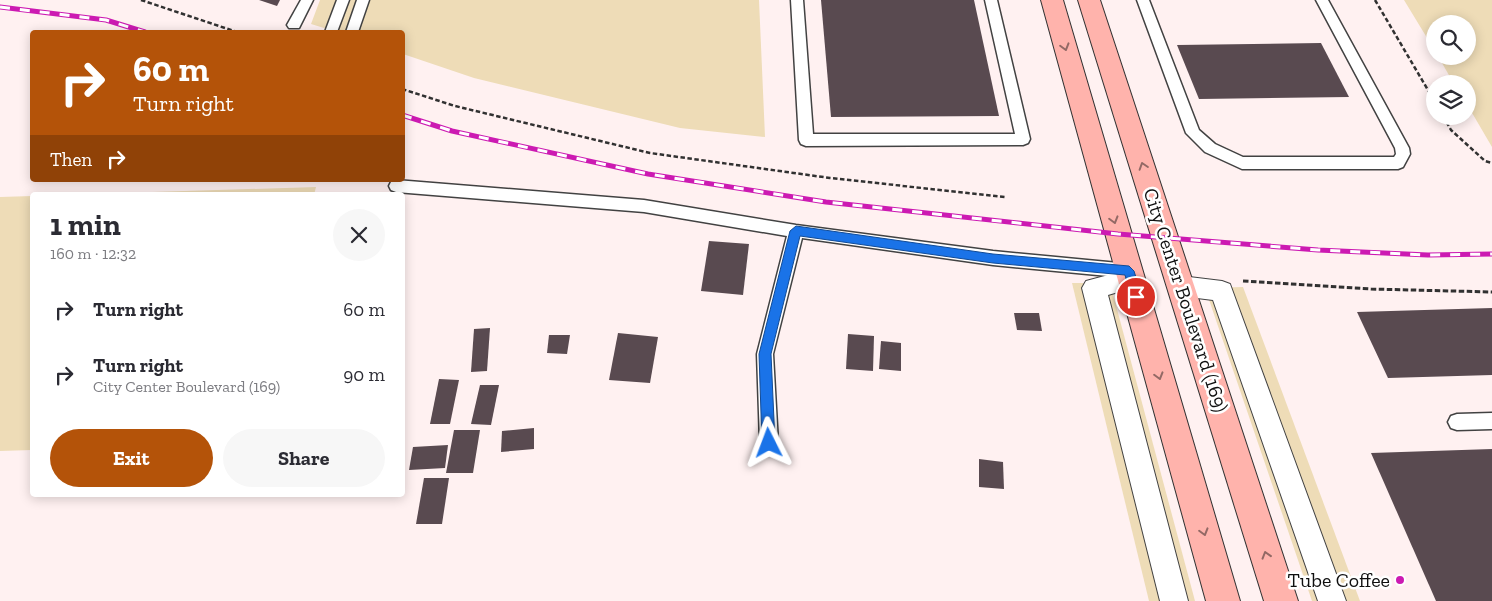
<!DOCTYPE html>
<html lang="en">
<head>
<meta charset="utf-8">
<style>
  :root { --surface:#fff; --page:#f7f7f7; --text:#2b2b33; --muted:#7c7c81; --accent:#b45309 }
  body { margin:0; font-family:"Zilla Slab",serif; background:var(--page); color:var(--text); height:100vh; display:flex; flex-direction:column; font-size:19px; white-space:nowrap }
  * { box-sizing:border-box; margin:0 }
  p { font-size:16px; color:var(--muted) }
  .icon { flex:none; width:28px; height:28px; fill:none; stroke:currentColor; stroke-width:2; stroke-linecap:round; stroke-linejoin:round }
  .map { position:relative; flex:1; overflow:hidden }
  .panel { position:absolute; left:30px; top:192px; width:375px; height:305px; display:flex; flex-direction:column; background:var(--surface); border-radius:5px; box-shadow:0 2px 12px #0003 }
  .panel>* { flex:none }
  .banner { position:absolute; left:30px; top:30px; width:375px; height:152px; border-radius:5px; box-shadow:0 2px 12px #0003; background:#b45309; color:#fff; overflow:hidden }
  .fabs { position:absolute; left:1426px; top:15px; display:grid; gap:10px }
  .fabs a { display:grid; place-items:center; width:50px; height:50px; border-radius:50%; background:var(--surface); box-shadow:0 2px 12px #0003; font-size:25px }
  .pin { position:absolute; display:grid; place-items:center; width:42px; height:42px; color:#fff; margin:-21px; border:2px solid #fff; border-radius:50%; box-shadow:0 1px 5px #0007 }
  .me { position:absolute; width:55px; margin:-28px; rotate:357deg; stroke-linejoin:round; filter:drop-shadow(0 0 4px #0008) }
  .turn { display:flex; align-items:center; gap:18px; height:105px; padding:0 20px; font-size:22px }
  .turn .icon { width:65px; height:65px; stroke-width:2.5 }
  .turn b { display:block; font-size:35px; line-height:42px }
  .then { display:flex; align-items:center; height:48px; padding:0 20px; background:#0003; gap:10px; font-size:19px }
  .round { display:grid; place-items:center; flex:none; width:52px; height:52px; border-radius:26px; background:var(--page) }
  .head { display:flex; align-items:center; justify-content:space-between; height:85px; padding:0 20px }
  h1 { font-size:30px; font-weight:800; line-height:38px }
  .primary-button { display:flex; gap:10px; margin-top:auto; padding:10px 20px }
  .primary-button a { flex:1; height:58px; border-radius:30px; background:var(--accent); color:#fff; font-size:20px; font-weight:800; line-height:58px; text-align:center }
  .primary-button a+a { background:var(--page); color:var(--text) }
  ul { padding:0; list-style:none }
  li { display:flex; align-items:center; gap:15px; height:65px; padding:0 20px }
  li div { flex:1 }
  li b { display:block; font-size:19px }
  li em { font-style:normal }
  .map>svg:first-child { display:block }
</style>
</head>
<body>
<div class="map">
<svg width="1492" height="601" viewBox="0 0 1492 601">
  <rect width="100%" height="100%" fill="#fff1f1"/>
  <g fill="#eedcb7">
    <polygon points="320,0 759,0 765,137 680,128 474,78 403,54 402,32 337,32 311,24"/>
    <polygon points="1404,0 1492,0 1492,147 1468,106 1468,84 1454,84 1438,56 1468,56 1468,24 1435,24 1435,51"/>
    <polygon points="316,187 314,195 56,195"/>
    <polygon points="32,196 32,450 0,451 0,197"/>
    <polygon points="1072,283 1110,283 1195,601 1149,601"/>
    <polygon points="1243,287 1360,601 1312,601 1205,288"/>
  </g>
  <g fill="#594a50">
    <polygon points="259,0 280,0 277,6"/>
    <polygon points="821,0 974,0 999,116 831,117"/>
    <polygon points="1321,43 1349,97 1199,99 1177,45"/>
    <polygon points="709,241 749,244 743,295 701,291"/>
    <polygon points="1492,308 1492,375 1388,378 1357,312"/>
    <polygon points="1014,313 1039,313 1042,331 1017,330"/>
    <polygon points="490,328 487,371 471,372 474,329"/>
    <polygon points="618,333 658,337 650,383 609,380"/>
    <polygon points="848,334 874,336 873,371 846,369"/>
    <polygon points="549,335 570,335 567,354 547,353"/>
    <polygon points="881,341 901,343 901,371 879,369"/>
    <polygon points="439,379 459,380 450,424 430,424"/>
    <polygon points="480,385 499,385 491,425 471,424"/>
    <polygon points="534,428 534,449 501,452 502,431"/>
    <polygon points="454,430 480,430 473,473 446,473"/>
    <polygon points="448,445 445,468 409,470 413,447"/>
    <polygon points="1492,449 1492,601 1436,601 1371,453"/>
    <polygon points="979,459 1003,462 1004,489 979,487"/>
    <polygon points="424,478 449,478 442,524 416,524"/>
  </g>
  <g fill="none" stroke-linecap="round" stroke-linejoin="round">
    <defs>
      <g id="service">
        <polygon points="301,0 313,0 299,28 289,28 287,25"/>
        <polygon points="337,0 349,0 337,32 325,32"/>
        <polygon points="357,0 369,0 358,32 346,32"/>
        <polygon points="791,0 803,0 813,134 1015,134 985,0 997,0 1030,139 1028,143 1023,145 806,146 801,144 799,140"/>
        <polygon points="1137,0 1149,0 1199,130 1215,144 1243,157 1394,157 1396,154 1395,148 1316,0 1328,0 1409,148 1410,154 1403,167 1398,169 1242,169 1205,152 1186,133"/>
        <polygon points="396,180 644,200 796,225 993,251 1129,264 1135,266 1137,271 1135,276 1129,278 993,265 802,238 773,354 778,443 775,449 769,452 763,449 760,443 757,354 787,236 644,212 396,192 391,190 389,186 391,182"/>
        <polygon points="1492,413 1492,429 1457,430 1451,428 1448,422 1451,416 1457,414"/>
      </g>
      <g id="pedestrian">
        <polygon points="1131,269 1139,272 1143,279 1139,286 1108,295 1188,601 1160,601 1082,288 1086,281"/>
        <polygon points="1181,276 1222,281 1230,284 1346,601 1318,601 1213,300 1181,296 1173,293 1169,286 1173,279"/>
      </g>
      <g id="secondary">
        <polygon points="1041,0 1063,0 1240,601 1206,601"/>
        <polygon points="1078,0 1100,0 1298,601 1264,601"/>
      </g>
    </defs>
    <use href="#service" stroke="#424242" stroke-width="3"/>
    <use href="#pedestrian" stroke="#424242" stroke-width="2"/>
    <use href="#secondary" stroke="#313131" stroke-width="2"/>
    <g stroke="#313131" stroke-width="2.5" stroke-dasharray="4.5 2.5" stroke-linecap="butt">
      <polyline points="141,0 237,32"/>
      <polyline points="1375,0 1435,102"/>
      <polyline points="402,89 455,106 650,153 830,178 1005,197"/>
      <polyline points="1443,116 1451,130 1485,161 1492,163"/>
    </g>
    <polyline stroke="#313131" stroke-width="3" stroke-dasharray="5.5 2.5" stroke-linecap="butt" points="1243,281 1371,289 1492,292"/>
    <use href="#service" fill="#fff" fill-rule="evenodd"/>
    <use href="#pedestrian" fill="#fff" fill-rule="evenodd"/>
    <use href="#secondary" fill="#ffb3ac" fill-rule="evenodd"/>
    <defs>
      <g id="rail">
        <polyline points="0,7 106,20 145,32"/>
        <polyline points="402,115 452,131 648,174 826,202 1118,234 1318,250 1428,255 1492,254"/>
      </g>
    </defs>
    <use href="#rail" stroke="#cc1ab2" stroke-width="5"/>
    <use href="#rail" stroke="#fff" stroke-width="3" stroke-dasharray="10" stroke-linecap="butt"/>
  </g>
  <defs><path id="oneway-chevron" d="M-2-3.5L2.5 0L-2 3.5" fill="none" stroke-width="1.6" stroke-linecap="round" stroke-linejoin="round" transform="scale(1.25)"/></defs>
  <g stroke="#936965">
    <use href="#oneway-chevron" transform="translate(1065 47) rotate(74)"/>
    <use href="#oneway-chevron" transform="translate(1143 166) rotate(-108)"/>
    <use href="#oneway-chevron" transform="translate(1114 220) rotate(74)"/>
    <use href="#oneway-chevron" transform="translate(1159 376) rotate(74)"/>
    <use href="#oneway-chevron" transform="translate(1204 532) rotate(74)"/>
    <use href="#oneway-chevron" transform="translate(1266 555) rotate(-107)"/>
  </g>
  <polygon fill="#1a73e8" stroke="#114b97" points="796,226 993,254 1129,266 1134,271 1142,297 1140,300 1132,300 1125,275 993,263 800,236 771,354 775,443 773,447 769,449 764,447 762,443 759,354 790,231"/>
  <circle fill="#cc1ab2" stroke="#fff" stroke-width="2" cx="1400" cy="580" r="5"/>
  <g text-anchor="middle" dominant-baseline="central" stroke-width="5" stroke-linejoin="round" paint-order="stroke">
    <g font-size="20" fill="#0f0f0f" stroke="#fff">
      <text transform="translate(1186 300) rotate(72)">City Center Boulevard (169)</text>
    </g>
    <g font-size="20" fill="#0f0f0f" stroke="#fff" text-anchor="end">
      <text x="1390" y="580">Tube Coffee</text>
    </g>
  </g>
</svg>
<div class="fabs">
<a><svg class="icon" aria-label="search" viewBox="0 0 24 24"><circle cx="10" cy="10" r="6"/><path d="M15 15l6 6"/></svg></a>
<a><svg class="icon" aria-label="layers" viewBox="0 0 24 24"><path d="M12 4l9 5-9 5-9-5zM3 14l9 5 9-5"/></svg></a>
</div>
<div class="pin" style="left:1136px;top:297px;background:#d93025"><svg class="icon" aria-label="arrive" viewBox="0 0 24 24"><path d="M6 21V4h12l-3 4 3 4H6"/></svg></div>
<svg class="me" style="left:769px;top:443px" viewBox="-20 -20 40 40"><path d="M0-17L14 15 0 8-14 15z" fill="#1a73e8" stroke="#fff" stroke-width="4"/></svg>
<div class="banner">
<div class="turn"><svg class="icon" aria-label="right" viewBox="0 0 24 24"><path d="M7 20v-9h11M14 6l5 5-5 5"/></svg><div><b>60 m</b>Turn right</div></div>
<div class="then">Then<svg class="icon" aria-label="right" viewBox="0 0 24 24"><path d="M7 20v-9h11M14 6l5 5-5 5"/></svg></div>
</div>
<section class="panel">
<div class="head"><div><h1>1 min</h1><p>160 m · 12:32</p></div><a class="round"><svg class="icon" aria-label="close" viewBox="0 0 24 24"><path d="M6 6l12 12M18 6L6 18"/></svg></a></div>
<ul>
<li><svg class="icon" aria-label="right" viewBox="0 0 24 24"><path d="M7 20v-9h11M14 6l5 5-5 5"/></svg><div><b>Turn right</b></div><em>60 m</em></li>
<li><svg class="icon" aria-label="right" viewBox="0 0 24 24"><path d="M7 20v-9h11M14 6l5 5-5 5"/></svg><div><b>Turn right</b><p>City Center Boulevard (169)</p></div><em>90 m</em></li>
</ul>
<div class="primary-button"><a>Exit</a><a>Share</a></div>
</section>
</div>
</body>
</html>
